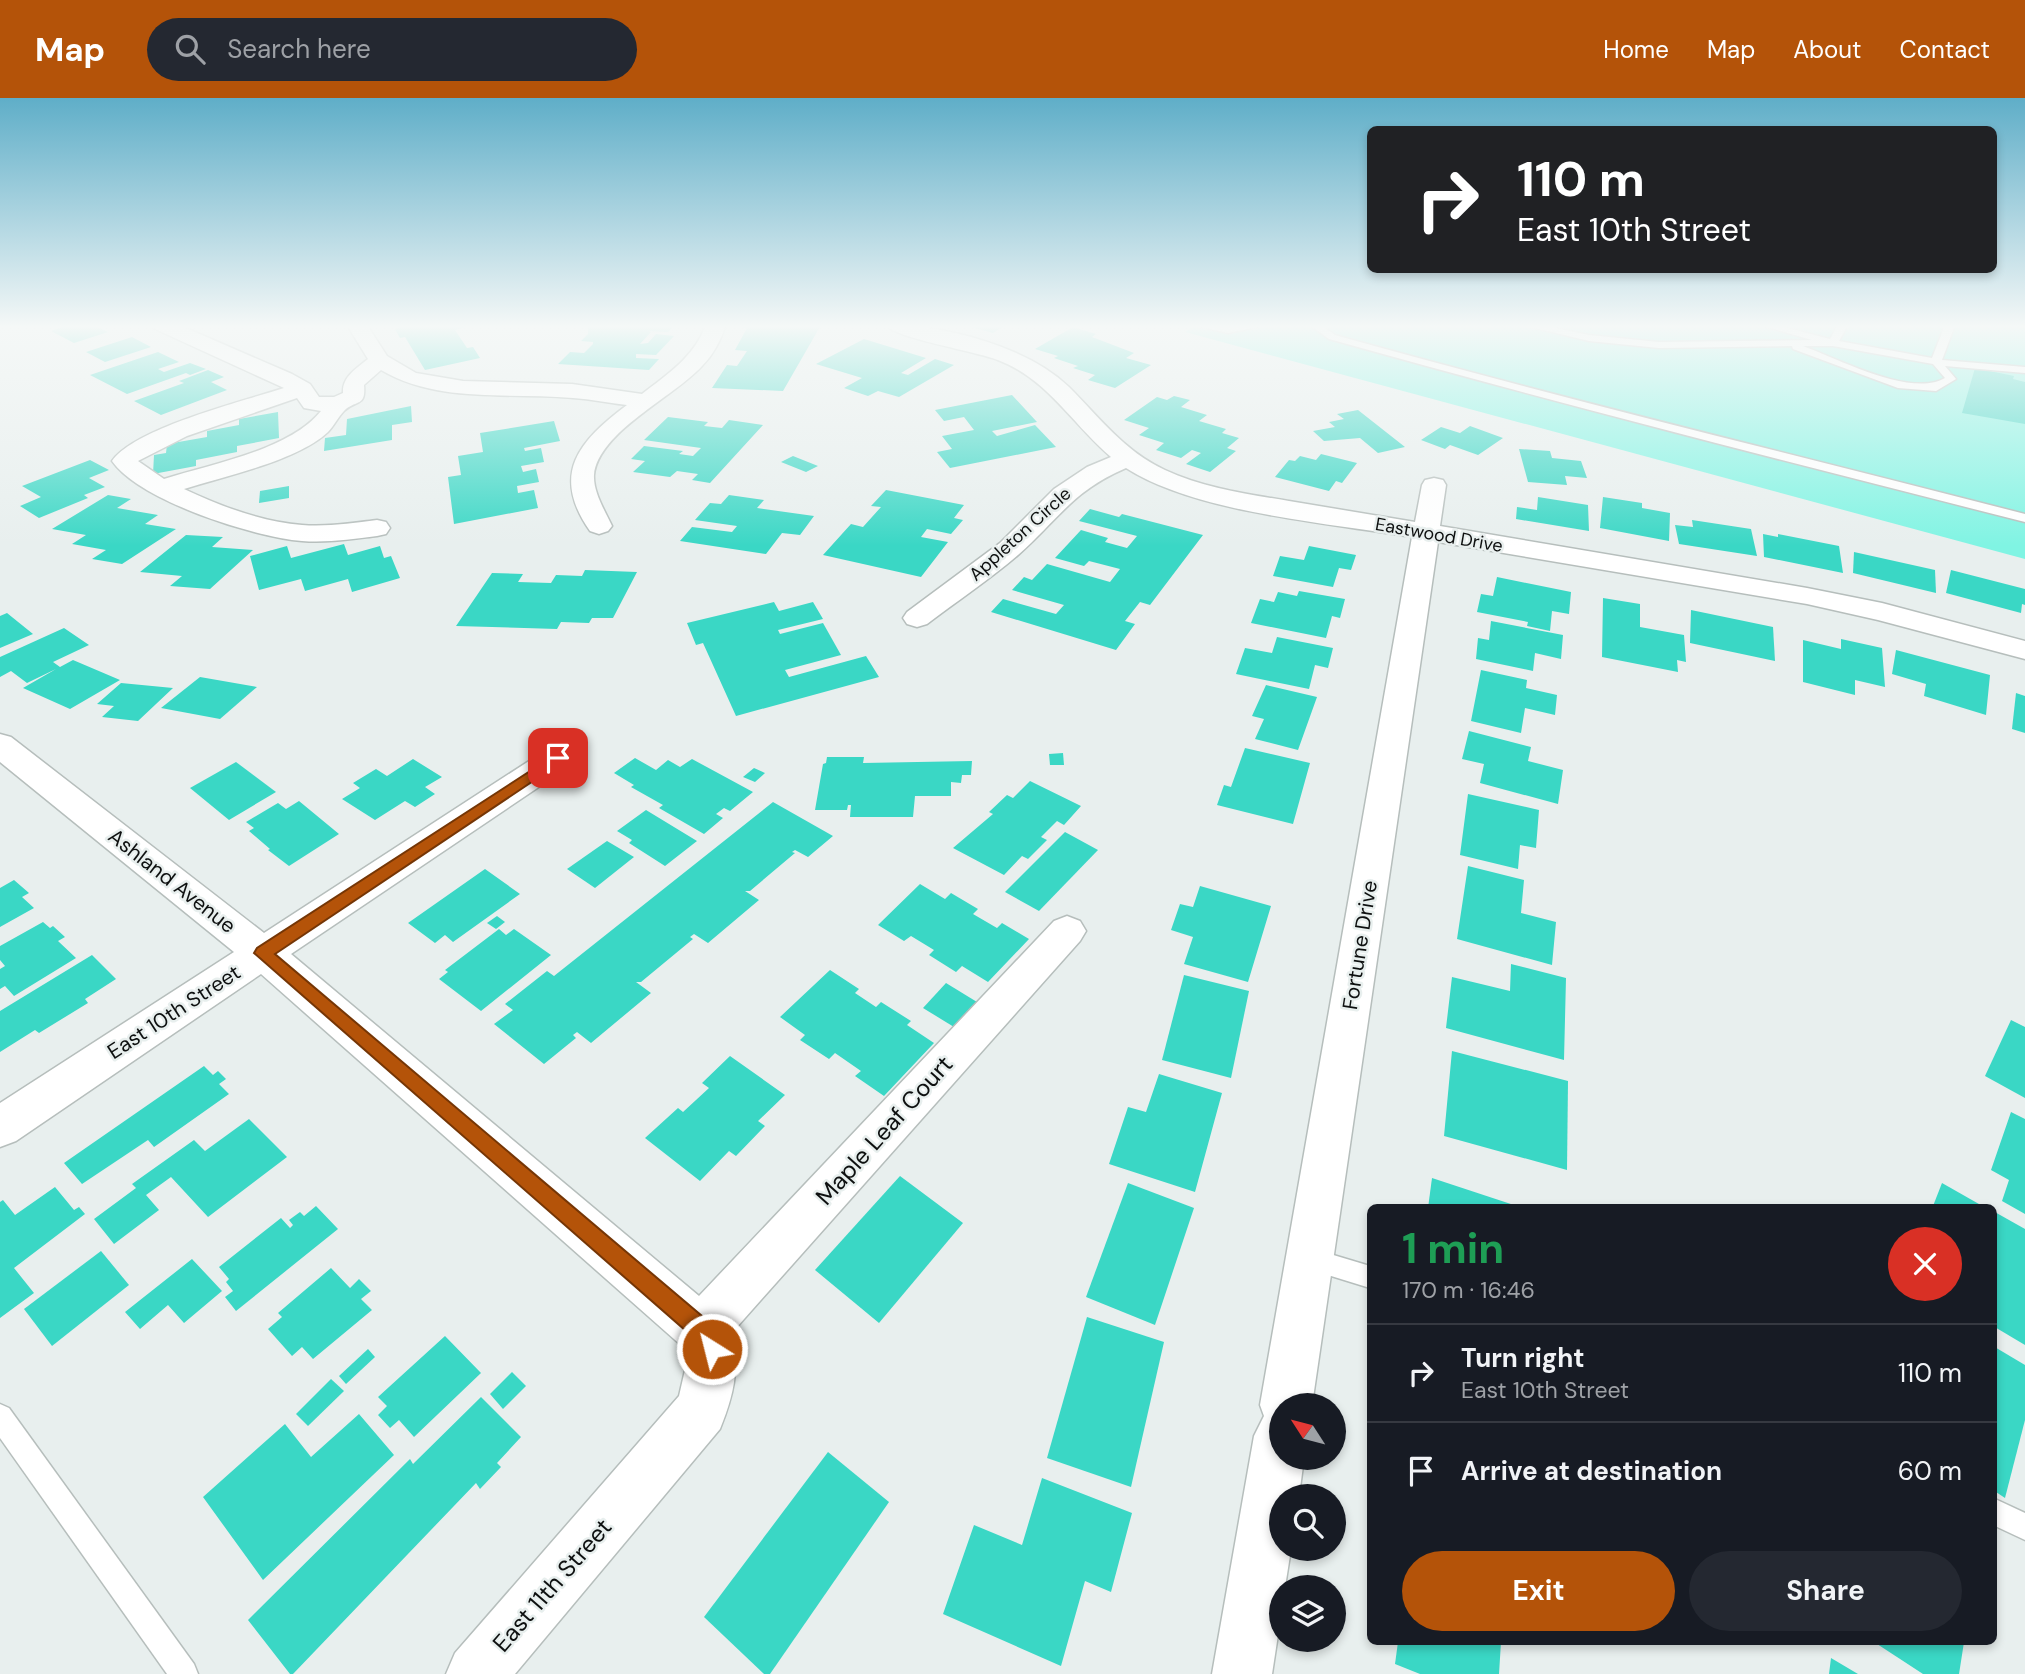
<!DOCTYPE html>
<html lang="en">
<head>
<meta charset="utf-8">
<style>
  :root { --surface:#171b24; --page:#242831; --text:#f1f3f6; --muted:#9ea1a6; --line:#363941; --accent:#b45309 }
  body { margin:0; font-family:"DM Sans",sans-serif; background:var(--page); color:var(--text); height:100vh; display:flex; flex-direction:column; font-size:26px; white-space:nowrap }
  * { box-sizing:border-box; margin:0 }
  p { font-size:23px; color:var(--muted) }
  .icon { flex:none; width:38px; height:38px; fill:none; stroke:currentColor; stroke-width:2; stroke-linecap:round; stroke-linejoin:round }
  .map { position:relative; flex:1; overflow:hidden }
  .panel { position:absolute; left:1367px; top:1106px; width:630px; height:441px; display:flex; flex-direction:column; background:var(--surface); border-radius:10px; box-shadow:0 4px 10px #0003 }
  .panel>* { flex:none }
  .top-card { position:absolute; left:1367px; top:28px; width:630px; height:147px; border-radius:10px; box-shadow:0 4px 10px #0003; background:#202124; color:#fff; overflow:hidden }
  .needle { width:46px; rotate:306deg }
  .buttons { position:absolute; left:1269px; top:1295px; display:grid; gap:14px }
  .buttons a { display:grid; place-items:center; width:77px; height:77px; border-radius:50%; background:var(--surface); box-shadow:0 4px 10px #0003; font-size:35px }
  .pin { position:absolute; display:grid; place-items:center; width:60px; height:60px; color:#fff; margin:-30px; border-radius:14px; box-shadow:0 4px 10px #0006 }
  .me { position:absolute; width:77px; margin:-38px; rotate:324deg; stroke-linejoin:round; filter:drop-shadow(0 0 5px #0008) }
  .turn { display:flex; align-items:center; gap:24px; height:147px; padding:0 35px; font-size:32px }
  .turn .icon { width:91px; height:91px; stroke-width:2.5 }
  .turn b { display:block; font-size:49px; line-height:60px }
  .round { display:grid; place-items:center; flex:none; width:74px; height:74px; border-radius:37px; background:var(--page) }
  .head { display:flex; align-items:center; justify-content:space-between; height:119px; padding:0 35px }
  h1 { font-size:42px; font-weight:700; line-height:52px; color:#1e9e55 }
  .action { display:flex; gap:14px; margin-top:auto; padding:14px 35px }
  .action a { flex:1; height:80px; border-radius:42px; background:var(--accent); color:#fff; font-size:28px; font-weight:700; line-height:80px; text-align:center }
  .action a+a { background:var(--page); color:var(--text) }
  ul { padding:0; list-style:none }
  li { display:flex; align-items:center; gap:21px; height:98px; padding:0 35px; border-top:2px solid var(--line) }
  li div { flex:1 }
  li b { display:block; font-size:26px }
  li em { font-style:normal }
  header { display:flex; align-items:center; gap:42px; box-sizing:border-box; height:98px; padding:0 35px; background:var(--accent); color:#fff }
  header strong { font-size:33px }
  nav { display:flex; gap:38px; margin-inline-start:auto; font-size:24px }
  .search { width:490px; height:63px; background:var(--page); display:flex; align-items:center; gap:18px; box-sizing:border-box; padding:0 24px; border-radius:38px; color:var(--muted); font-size:26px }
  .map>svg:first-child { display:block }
</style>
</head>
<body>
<header>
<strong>Map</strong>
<div class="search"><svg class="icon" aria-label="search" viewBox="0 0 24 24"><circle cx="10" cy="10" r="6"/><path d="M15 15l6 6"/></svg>Search here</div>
<nav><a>Home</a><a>Map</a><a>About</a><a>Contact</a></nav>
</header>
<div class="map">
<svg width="2025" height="1576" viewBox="0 0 2025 1576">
  <rect width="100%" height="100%" fill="#e8efee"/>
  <polygon fill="#80f4e3" points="1196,227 2025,227 2025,461 1185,234"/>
  <g fill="#3ad7c5">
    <polygon points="58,227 93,227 108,234 74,245 51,233 62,229"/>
    <polygon points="397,227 473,227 455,232 467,250 473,249 480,260 425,272 405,239 400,240 395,231 399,230"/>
    <polygon points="588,227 675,227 668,234 648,233 651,234 640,246 648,245 656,236 674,238 656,257 636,256 636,260 659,261 649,272 558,266 570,254 584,255 593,246 593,244 581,243 588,236"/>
    <polygon points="744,227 821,227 783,293 712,290 727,267 737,268 747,253 735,252 747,230 742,230"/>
    <polygon points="964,227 1006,227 993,235"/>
    <polygon points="1073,229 1096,236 1092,239 1134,255 1126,260 1151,267 1115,290 1088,282 1095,277 1073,270 1078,268 1054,260 1058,258 1035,251"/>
    <polygon points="132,239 151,249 105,264 86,254"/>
    <polygon points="864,241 926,260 901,275 908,277 935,261 954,267 899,299 878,293 868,298 844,290 862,280 816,266"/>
    <polygon points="158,254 179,264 158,271 164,274 190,265 206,271 190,277 186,275 127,296 90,277"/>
    <polygon points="1975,270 2014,278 2013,281 2025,284 2025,326 1962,315"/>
    <polygon points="208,272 224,279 211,284 227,292 161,317 134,303 184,285 179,283"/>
    <polygon points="1012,297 1037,324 992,333 997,338 1035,327 1056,349 950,370 937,354 952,351 942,338 974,332 964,319 944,323 935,312"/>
    <polygon points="1174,298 1190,302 1181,309 1207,317 1199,323 1226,331 1222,335 1239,340 1227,350 1236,353 1210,374 1186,366 1201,355 1192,352 1181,360 1156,352 1164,345 1139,337 1149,330 1124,322 1157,299 1167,302"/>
    <polygon points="411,308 412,324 392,327 392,342 324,353 325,340 346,337 347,321"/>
    <polygon points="1358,312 1405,349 1378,355 1360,340 1324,343 1313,333 1335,329 1329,324 1344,321 1337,316"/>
    <polygon points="278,314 279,340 237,348 237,354 196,362 196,368 153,376 154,357 166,355 167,346 207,339 207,333 239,327 239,321"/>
    <polygon points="668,319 708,324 704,328 722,330 729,322 763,327 710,385 692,382 698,376 677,373 670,379 633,374 645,363 631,361 644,348 683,353 679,356 693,358 701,350 644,342"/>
    <polygon points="554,323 560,343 524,350 525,353 541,350 544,364 521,368 523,374 536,371 539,384 517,388 518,395 534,392 538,410 454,426 448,379 461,377 458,358 483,354 480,335"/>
    <polygon points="1470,328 1503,340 1478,357 1450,347 1445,351 1421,342 1441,329 1460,335"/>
    <polygon points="1519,351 1550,353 1552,360 1581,363 1587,380 1565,378 1567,387 1528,384"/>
    <polygon points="1321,356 1357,365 1342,385 1336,383 1329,393 1275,379 1289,362 1295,363 1300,358 1316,362"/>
    <polygon points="793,358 818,368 806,374 781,364"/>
    <polygon points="90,362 109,372 89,380 105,389 84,397 88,400 39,420 20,408 41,399 22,388"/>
    <polygon points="289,388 289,400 259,405 260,393"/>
    <polygon points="886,392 964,407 954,420 963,422 951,436 927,431 921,439 948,444 921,479 823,457 851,426 863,429 881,409 871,408"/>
    <polygon points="108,397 131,401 117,410 158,417 145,426 176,431 122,466 92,461 106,452 72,446 86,437 52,431"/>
    <polygon points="729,397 764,402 757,410 814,418 800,437 782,435 766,456 680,443 692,429 732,434 737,428 695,422 710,405 721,406"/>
    <polygon points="1538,399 1588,407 1589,433 1516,421 1517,409 1537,412"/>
    <polygon points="1603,399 1642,405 1642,410 1670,415 1669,443 1600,430"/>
    <polygon points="1090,411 1119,419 1122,416 1203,437 1150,507 1140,504 1125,523 1135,526 1116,552 991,514 1003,501 1056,516 1064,507 1012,492 1024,479 1032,482 1047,466 1110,484 1120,471 1089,463 1084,468 1055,460 1081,432 1108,440 1105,444 1127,450 1137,438 1079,423"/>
    <polygon points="1692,422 1751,431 1757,458 1679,446 1675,427 1693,429"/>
    <polygon points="1763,436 1778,439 1778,436 1839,448 1843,475 1764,459"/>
    <polygon points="186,437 223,439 212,449 253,452 210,491 170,488 182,478 140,474"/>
    <polygon points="344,446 348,457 380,448 384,460 391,458 400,480 352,494 348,481 305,493 301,481 259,492 250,458 287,448 291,460"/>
    <polygon points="1309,448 1356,457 1351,472 1339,470 1333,489 1273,478 1280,458 1304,462"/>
    <polygon points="1854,454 1935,472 1936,495 1853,475"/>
    <polygon points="585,472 637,474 613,520 592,520 589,525 561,524 557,531 456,528 492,475 523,476 518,484 551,485 556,477 582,478"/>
    <polygon points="1951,472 2025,491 2025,507 2022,506 2021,515 1946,495"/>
    <polygon points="1497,479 1571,494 1569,516 1552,513 1550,533 1527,528 1528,524 1477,514 1481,496 1493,498"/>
    <polygon points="1299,493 1345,501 1340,520 1332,518 1326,540 1251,525 1260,501 1274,504 1278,494 1297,498"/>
    <polygon points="1603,500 1640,506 1640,529 1684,537 1686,564 1677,562 1678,574 1602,559"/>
    <polygon points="774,504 779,513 813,504 823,521 778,532 780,536 823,525 841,557 785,572 789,579 866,558 879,579 736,618 703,545 696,547 687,525"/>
    <polygon points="1691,512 1773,529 1775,563 1690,545"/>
    <polygon points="7,515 33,536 0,550 0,518"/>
    <polygon points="1491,523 1563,537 1561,561 1535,555 1533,573 1476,561 1478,540 1489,542"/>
    <polygon points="64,530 89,547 53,564 60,569 73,562 120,582 70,611 23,590 56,571 27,585 11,573 0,579 0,559"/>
    <polygon points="1277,539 1333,550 1328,570 1315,567 1309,591 1236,576 1245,550 1272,555"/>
    <polygon points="1841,541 1882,550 1885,589 1855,582 1855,597 1803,584 1803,542 1841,551"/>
    <polygon points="1896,552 1990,577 1986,617 1924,598 1926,586 1892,576"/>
    <polygon points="1481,572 1527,582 1526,590 1557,597 1555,617 1525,610 1521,635 1471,623"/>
    <polygon points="200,579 257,589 220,621 161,610"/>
    <polygon points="121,585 173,590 138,623 102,619 114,608 97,606"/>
    <polygon points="1266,587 1317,599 1298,652 1255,641 1264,621 1252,618"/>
    <polygon points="2016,595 2025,598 2025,635 2012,631"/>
    <polygon points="1469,633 1531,649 1528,663 1563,672 1558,706 1480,685 1484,666 1462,661"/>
    <polygon points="1245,650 1310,665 1293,726 1217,707 1224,687 1231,689"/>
    <polygon points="1063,655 1064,667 1050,667 1049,656"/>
    <polygon points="827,659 864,659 863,665 972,663 971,677 962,677 961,685 951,684 951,698 915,698 913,719 850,719 851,707 848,707 847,712 815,712 823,666 826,665"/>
    <polygon points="635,660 656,672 668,662 680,669 692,661 753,694 730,713 724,710 716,716 723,720 704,736 659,710 663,707 631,689 634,687 614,675"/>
    <polygon points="413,661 442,679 425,689 435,696 415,709 405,703 375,722 342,701 360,690 353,685 376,671 387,678"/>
    <polygon points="236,664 276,694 229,722 190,690"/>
    <polygon points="754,670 765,675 755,684 743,679"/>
    <polygon points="1030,683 1081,708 1064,727 1057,723 1041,739 1047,742 1028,761 1022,758 1004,777 953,750 993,716 989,714 1007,697 1013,700"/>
    <polygon points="1468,696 1539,712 1536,750 1520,747 1518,771 1460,757"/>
    <polygon points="299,703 339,736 289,768 268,752 270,751 249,733 254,730 246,724 278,705 286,711"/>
    <polygon points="773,704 833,738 808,759 795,752 792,754 795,755 750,793 745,793 759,802 708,845 694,836 690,839 693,841 641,884 636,884 651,895 591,945 577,934 573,937 576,940 544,966 494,926 513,912 505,906 547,873 554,878"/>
    <polygon points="646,712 697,743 665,768 629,745 632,742 617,733"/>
    <polygon points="1065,734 1098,752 1039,813 1005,794"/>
    <polygon points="607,743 634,759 595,790 567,771"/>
    <polygon points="1468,768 1524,782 1521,815 1556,824 1552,867 1457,841"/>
    <polygon points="485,771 520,796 453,844 445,837 435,845 408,825"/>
    <polygon points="14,782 29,795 22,799 34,810 0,829 0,790"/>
    <polygon points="920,786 945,801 951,795 978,811 973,816 997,830 1002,825 1029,841 988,884 962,868 956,874 929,857 934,852 911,838 904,843 878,827"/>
    <polygon points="1200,788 1271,808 1248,884 1184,866 1193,839 1171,832 1180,806 1193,809"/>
    <polygon points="497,818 505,824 496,831 487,825"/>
    <polygon points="43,824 50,830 53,828 65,839 58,843 76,860 14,898 5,888 0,891 0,871 5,868 0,862 0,848"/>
    <polygon points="499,831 506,837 514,831 551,857 481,913 439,881 448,874 445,872"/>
    <polygon points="92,857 116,881 85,901 88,905 39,935 35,932 0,954 0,913"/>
    <polygon points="1511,866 1566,880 1564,962 1446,930 1452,879 1510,893"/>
    <polygon points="830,872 859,891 855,895 876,909 881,904 911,923 907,927 934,945 884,998 855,978 861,973 835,955 829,961 800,942 805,937 780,919"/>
    <polygon points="1184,877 1249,893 1231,980 1162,962"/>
    <polygon points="946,885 977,904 954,929 923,910"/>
    <polygon points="2011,922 2025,929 2025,1000 1985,978"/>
    <polygon points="1452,953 1568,983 1567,1072 1444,1038"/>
    <polygon points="730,958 785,997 758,1023 765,1028 736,1058 729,1053 700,1083 645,1040 678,1010 683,1014 709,990 702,985"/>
    <polygon points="204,968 213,977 218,973 226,981 219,986 229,996 154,1049 148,1042 82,1086 64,1065"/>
    <polygon points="1159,976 1222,995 1195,1094 1109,1066 1128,1009 1146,1014"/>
    <polygon points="2011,1014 2025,1021 2025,1116 2002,1103 2009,1082 1991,1072"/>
    <polygon points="249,1021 287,1059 208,1119 171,1079 146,1097 159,1112 114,1146 94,1121 136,1090 132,1086 194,1042 205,1053"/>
    <polygon points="900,1078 963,1125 879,1225 815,1172"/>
    <polygon points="1432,1080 1520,1109 1520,1110 1428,1110"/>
    <polygon points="1128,1085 1194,1110 1155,1227 1086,1199"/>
    <polygon points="1942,1085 1986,1110 1936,1110 1933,1108"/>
    <polygon points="55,1089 74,1112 79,1109 85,1116 14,1170 34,1195 0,1220 0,1104 3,1102 15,1117"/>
    <polygon points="316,1108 338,1131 236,1213 225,1199 233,1193 226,1184 229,1181 219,1169 281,1120 290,1130 293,1127 289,1122 300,1114 304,1118"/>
    <polygon points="1993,1113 2025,1131 2025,1247 1993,1228"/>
    <polygon points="101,1153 129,1187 52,1248 24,1211"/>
    <polygon points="192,1161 222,1193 184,1225 168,1207 140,1231 125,1214"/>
    <polygon points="331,1170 350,1190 359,1181 371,1193 361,1201 372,1212 313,1261 302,1249 292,1258 268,1231 282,1219 278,1215"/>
    <polygon points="1087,1219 1164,1244 1131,1389 1047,1360"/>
    <polygon points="445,1238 481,1275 414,1339 399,1322 390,1330 378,1317 387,1308 378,1299"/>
    <polygon points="1993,1248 2025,1267 2025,1322 2005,1400 1993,1392"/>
    <polygon points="368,1251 375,1259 346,1286 339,1278"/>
    <polygon points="512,1274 526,1288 503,1311 490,1296"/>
    <polygon points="331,1281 344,1293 308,1328 296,1316"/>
    <polygon points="481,1299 521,1339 497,1365 501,1369 480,1391 476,1385 293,1576 290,1576 248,1522 410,1361 413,1366"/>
    <polygon points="359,1316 394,1357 263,1482 203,1399 285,1326 311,1359"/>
    <polygon points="828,1354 889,1404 770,1576 764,1576 704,1519"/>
    <polygon points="1042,1380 1132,1415 1111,1494 1085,1483 1061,1568 943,1516 974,1427 1022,1447"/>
    <polygon points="1398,1544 1501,1544 1499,1576 1420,1576 1395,1566"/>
    <polygon points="1874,1544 1964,1544 1959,1576 1923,1576"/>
    <polygon points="1831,1560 1858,1576 1829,1576"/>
  </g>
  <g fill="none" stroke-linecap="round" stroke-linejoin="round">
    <defs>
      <g id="lane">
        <polygon points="1193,227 1228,229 1267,227 1228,235"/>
        <path d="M1310,227H1321L1335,237C1564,301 1795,357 2025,416V424C1792,365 1560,306 1329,241Z"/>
        <path d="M1523,227H1541L1589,237L1659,244L1812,242L1760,227H1776L1830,241L1838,227H1848L1839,243L1932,260L1945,227H1955L1942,262L2025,269V275L1945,268L1956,281L1936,293L1898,290L1793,251L1792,248L1659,250L1589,243ZM1803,248H1833L1933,266L1945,280C1912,300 1838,261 1803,248Z"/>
        <polygon points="1310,1150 1370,1168 1370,1190 1302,1169 1299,1161 1302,1153"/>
        <polygon points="0,1306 9,1310 194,1566 198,1576 167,1576 0,1340"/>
        <polygon points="1993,1400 2025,1415 2025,1442 1993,1427"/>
      </g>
      <g id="street">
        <path d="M152,227H179L292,276L310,286L319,299H334L343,295C342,279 356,271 368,261L347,227H367L387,258L416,275L463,283L572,286L642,296C668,276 694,259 706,227H726C720,243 714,256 702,268C674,299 598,334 594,377C593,394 605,413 612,428L608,433L599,436L590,433C550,376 579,343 627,307C609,305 591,301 573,300C508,294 439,306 381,272L364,287C366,310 356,301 344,313C338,319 334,328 328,334C297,363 225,378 184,391C220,408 262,424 302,427C327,429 352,425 377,422L386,424L390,430L386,436L377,438C352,441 327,445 302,443C254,439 140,403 112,363C135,330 244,303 284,290L155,231ZM297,300L304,310L321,313C290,352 211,366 164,381L138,363L187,338Z"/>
        <path d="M886,227C943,226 1028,249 1069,289C1100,320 1124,353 1165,372C1204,390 1247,396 1289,403C1331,410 1373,417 1415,424L1422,387L1425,382L1434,380L1443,382L1446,387L1440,428L1807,490L1882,505L2025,543V561L1878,522L1807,506L1438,444L1312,1307H1281V1360H1304L1299,1398H1281V1451H1291L1285,1489H1281V1517L1272,1576H1212L1254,1338L1264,1318L1260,1307L1412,439C1329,425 1196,415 1126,370C1072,393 1058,422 1018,457C989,482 957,503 927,526L917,529L907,526L903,520L907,514L1000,445L1054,391L1087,369L1111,359C1072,326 1048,281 998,262C976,253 897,241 886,227Z"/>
        <path d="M0,636L11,639L264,835L546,652L558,649L570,652L574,660L570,668L291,856L699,1198L1054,823L1067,818L1080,823L1086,833L1080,843L729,1238C742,1269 732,1301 720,1331L515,1576H446L455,1555L679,1298L685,1272L683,1249L261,876L16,1043L0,1049V1005L234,854L0,664Z"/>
      </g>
    </defs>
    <use href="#lane" stroke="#b6bebc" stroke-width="3"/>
    <use href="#street" stroke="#b6bebc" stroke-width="3"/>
    <use href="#lane" fill="#fff" fill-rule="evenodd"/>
    <use href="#street" fill="#fff" fill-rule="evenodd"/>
  </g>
  <linearGradient id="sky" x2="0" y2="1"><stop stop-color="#5faec8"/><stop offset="0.51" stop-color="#f5f8f7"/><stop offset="1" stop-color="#f5f8f7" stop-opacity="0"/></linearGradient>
  <rect width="2025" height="448" fill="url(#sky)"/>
  <polygon fill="#b45309" stroke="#753606" stroke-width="2" points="558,655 566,660 563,663 275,856 709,1224 723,1251 719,1259 712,1262 704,1259 694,1240 254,855 257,850"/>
  <g text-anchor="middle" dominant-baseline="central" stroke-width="5" stroke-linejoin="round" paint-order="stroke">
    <g font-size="18" fill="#0e1010" stroke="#e8efee">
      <text transform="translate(1020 436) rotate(-42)">Appleton Circle</text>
      <text transform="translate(1439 437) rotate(10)">Eastwood Drive</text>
    </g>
    <g font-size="21" fill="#0e1010" stroke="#e8efee">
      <text transform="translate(172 783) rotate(38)">Ashland Avenue</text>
      <text transform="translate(1360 847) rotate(-81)">Fortune Drive</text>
      <text transform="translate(174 914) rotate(-33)">East 10th Street</text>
    </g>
    <g font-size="24" fill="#0e1010" stroke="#e8efee">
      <text transform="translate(884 1032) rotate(-48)">Maple Leaf Court</text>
      <text transform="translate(552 1487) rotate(-49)">East 11th Street</text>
    </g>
  </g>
</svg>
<div class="buttons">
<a><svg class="needle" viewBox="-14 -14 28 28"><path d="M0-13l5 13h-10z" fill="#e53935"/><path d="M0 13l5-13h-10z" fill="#9ea1a6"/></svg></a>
<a><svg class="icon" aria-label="search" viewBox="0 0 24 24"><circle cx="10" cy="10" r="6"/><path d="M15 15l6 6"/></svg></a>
<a><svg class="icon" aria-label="layers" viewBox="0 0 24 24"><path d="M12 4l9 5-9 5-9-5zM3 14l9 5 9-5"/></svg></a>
</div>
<div class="pin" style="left:558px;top:660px;background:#d93025"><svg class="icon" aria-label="arrive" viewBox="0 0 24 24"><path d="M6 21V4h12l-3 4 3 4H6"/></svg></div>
<svg class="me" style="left:712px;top:1251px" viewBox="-20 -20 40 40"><circle r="17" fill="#b45309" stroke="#fff" stroke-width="3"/><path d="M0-11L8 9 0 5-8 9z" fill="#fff"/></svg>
<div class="top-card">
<div class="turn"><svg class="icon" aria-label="right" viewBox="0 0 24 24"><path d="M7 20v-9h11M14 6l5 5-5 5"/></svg><div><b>110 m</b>East 10th Street</div></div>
</div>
<section class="panel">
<div class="head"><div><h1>1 min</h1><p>170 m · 16:46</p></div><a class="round" style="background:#d93025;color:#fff"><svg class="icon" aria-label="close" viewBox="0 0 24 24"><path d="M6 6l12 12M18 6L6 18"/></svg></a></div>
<ul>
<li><svg class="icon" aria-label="right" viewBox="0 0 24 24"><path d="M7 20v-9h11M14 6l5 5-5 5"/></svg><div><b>Turn right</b><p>East 10th Street</p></div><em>110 m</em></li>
<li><svg class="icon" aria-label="arrive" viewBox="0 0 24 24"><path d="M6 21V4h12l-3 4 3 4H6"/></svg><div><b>Arrive at destination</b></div><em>60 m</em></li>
</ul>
<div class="action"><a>Exit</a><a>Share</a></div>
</section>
</div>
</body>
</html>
